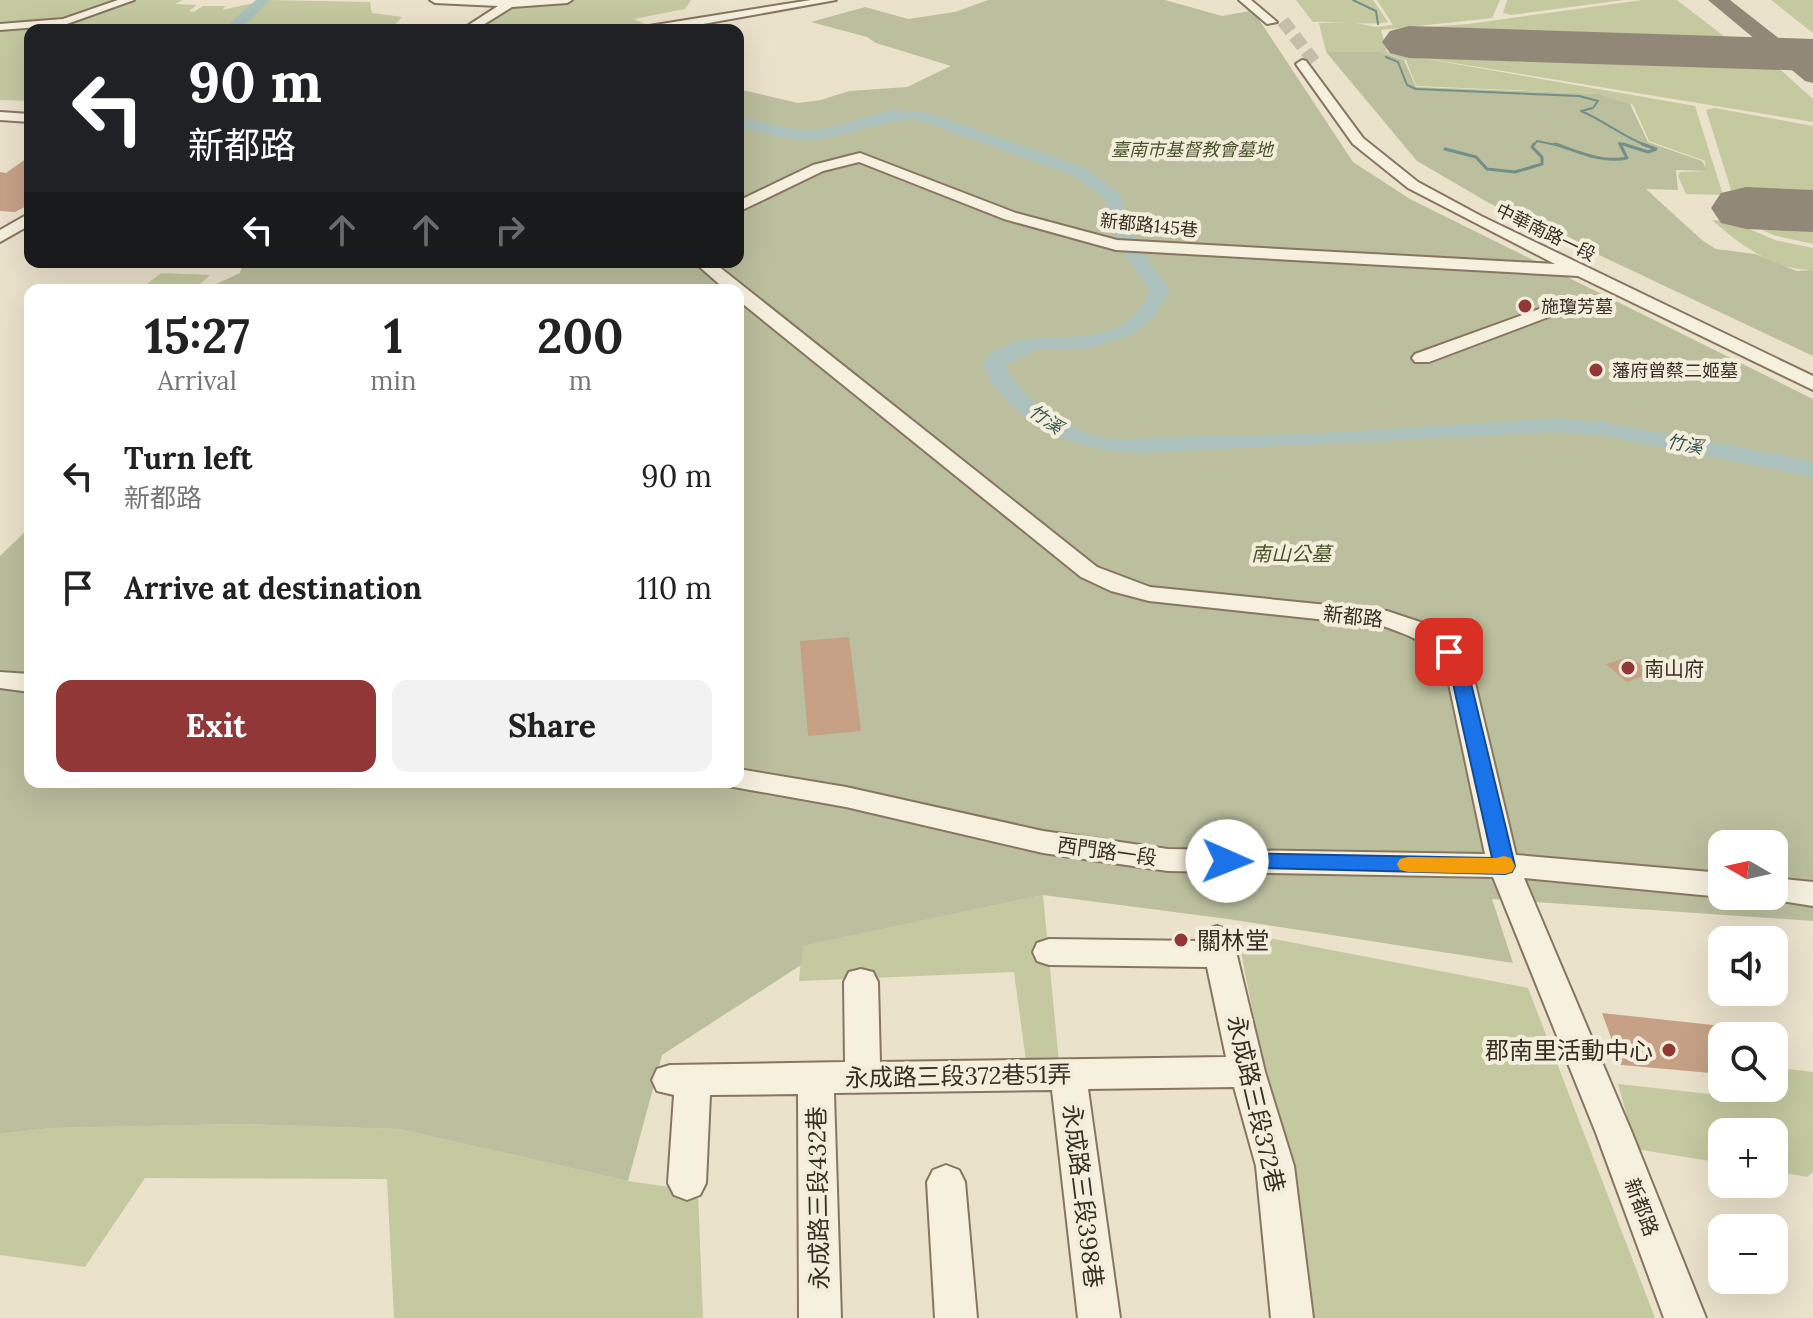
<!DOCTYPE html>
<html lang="en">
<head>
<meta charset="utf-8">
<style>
  :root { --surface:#fff; --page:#f2f2f2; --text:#222; --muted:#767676; --accent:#913737 }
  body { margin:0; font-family:Lora,"Noto Sans TC",serif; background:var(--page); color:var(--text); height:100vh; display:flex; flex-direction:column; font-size:30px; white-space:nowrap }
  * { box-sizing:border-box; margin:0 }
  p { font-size:26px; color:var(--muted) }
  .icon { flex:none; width:44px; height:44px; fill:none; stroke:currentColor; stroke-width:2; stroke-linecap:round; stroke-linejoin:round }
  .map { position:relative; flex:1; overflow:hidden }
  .side { position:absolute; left:24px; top:284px; width:720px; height:504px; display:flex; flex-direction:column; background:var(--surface); border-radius:16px; box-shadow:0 8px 32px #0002 }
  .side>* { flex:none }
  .hud { position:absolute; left:24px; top:24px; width:720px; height:244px; border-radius:16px; box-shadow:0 8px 32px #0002; background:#202124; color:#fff; overflow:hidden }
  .needle { width:52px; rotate:279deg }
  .tools { position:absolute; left:1708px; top:830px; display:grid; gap:16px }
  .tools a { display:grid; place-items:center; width:80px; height:80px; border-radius:16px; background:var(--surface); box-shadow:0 8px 32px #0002; font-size:40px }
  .pin { position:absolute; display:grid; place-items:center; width:68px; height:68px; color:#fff; margin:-34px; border-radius:16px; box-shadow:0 4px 12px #0006 }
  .me { position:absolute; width:88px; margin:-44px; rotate:91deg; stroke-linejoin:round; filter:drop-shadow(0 0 6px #0008) }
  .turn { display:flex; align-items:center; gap:28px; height:168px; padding:0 32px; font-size:36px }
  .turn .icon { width:104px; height:104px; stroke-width:2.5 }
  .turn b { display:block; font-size:56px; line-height:68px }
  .lanes { display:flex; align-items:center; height:76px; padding:0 32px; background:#0003; justify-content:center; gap:40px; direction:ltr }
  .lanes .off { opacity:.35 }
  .eta { display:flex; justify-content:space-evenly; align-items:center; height:136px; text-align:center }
  .eta b { font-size:48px; font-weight:800; line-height:56px }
  .button { display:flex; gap:16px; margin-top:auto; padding:16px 32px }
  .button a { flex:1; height:92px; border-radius:16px; background:var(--accent); color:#fff; font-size:32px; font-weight:800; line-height:92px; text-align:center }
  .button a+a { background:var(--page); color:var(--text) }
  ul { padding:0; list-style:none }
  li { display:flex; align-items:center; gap:24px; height:112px; padding:0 32px }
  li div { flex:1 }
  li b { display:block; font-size:30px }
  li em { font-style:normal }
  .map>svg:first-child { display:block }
</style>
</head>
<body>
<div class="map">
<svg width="1813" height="1318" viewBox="0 0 1813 1318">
  <rect width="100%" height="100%" fill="#ebe2cc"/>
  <g fill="#c4c9a0">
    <polygon points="0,0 116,0 69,17 0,25"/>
    <path d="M135,0H183L175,4L197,5L189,11L194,12L203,6H226L222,10L267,0L370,2L372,13L402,17L392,28L440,30H30V101L0,100V30C49,28 89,18 135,0Z"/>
    <polygon points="575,0 691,0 685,9 634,19 651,27 636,30 473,30 517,6"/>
    <path d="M1296,0H1373L1388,22C1379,26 1329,21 1313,22Z"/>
    <polygon points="1377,0 1500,0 1492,18 1381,30 1387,52 1695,106 1723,195 1686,194 1678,176 1680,172 1706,171 1705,161 1649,141 1633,105 1600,94 1416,86 1406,60 1379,52 1326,52 1319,23 1351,22 1376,27 1393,25"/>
    <polygon points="1507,0 1624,0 1511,15 1503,13"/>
    <polygon points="1642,0 1677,0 1734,44 1389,34 1395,29 1468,24"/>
    <polygon points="1771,0 1813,0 1813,33"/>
    <polygon points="1392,49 1774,64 1813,99 1813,122 1405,55"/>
    <polygon points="1715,108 1813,126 1813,199 1733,196 1706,110"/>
    <path d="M1712,220L1733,222L1775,240L1813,248V270C1775,271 1739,244 1712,220Z"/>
    <polygon points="1745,222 1813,226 1813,244 1773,235"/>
    <polygon points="161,273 210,275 198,286 147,284"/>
    <polygon points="1043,895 1059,1063 1026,1061 1014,972 799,981 802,946"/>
    <polygon points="1237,932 1528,988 1655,1318 1313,1318"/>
    <polygon points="1780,1068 1813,1072 1813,1172 1807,1177 1774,1171 1774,1132 1722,1132 1722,1163 1636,1149 1618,1084 1738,1097 1752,1088 1774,1088 1774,1072"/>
    <polygon points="241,1124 398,1129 628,1181 698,1191 703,1318 394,1318 387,1179 145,1178 85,1267 0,1255 0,1134 53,1128"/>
  </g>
  <g fill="#bbbf9e" fill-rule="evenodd">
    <path d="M988,0H1165L1222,16L1250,11L1256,15L1353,162L1410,199L1813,399V921L1492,899L1513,963L1228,919L1043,895L803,946L801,965L662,1055L628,1181L398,1129L241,1124L53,1128L0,1134V556L30,527V782H738V290H203L240,273L243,262H738V89L798,103L821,100L849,91L907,87L951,66L876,43L867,37L811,22L865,7L908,19L955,12ZM1722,844H1774V896H1722Z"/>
    <polygon points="1326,52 1379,52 1404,60 1416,87 1600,94 1630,104 1648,142 1702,161 1708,171 1676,170 1678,190 1646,189 1703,241 1716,249 1755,254 1797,271 1813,270 1813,356 1489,203 1417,161"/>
  </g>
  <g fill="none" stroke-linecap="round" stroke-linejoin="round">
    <g stroke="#738f88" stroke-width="2">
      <polyline points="1353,0 1376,11 1378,24"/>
      <path d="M1386,57L1398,62L1407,85L1416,89L1579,96L1598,101L1593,108L1581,111C1605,121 1624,138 1648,146"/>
      <polyline points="1533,146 1537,141 1561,146"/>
      <polyline points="1621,146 1619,143 1630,146"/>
    </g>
    <g stroke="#738f88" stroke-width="3">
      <path d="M1555,144C1579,152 1601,163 1627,158L1620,144"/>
      <polyline points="1623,144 1648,152 1656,149 1642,144"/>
      <polyline points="1445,149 1476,157 1487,169 1515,172 1542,164 1542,157 1532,147 1534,144"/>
    </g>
    <g fill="#acc1bb" fill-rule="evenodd">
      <polygon points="256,0 270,0 240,30 222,30"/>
      <path d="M892,110L926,112L1084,167L1120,193L1138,247L1170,289L1154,318L1132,335L1084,350H1035L1005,366C1021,398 1066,430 1101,437C1133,442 1167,436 1199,436C1319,436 1439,425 1559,418L1604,422L1813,461V477L1604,436L1559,432L1146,453C1081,454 1011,427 982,364C1023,308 1116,372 1150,290L1119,247L1105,199L1072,175L918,120C884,120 859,133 826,138C797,144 766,133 738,127V117L800,130L823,129Z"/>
    </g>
    <polygon fill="#928878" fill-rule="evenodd" points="1708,0 1730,0 1813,65 1813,83 1805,81"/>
    <g fill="#928878" fill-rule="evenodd">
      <polygon points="1409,26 1813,39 1813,71 1409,58 1390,53 1382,42 1390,31"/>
      <polygon points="1746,187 1813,190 1813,232 1746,229 1721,223 1711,208 1721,193"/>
    </g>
  </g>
  <g fill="#c6a186">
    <polygon points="30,156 30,204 15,212 0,211 0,172 6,173"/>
    <polygon points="849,637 861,731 808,736 800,641"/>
    <polygon points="1630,657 1651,673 1627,682 1606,664"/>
    <polygon points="1602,1013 1722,1026 1722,1074 1621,1065"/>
  </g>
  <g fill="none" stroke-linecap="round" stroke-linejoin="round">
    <polyline stroke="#c7beaa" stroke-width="13" stroke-dasharray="13 6" stroke-linecap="butt" points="1283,21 1316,64"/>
    <defs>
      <g id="minor">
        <polygon points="118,0 134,0 64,25 0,30 0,24 63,19"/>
        <polygon points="430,0 572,0 567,3 512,7 475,30 461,30 498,6 435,3"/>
        <polygon points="811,0 836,0 670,30 643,30 649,26"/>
        <polygon points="1239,0 1251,0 1277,22 1267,24"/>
        <polygon points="1302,60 1306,61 1363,138 1418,182 1481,216 1813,376 1813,390 1578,276 1116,250 1004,219 859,162 823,171 738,212 738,201 813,165 860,153 1016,213 1117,240 1555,264 1408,188 1353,144 1296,64"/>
        <polygon points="0,112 30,114 30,122 0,120"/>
        <polygon points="30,213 30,225 0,242 0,230"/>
        <path d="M694,262H713L1097,567L1150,587L1387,611L1438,628L1458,646L1474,679L1516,855L1722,873V897L1524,878L1632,1133L1706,1318H1664L1596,1133L1493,877L1168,871L1043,853L846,807L728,786L725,782H738V769L846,787L1043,831L1168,849L1485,854L1448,679C1432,643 1419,639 1383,626L1149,601L1111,591L1081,577L738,300V290H726Z"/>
        <polygon points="1545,307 1554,312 1551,316 1429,362 1415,362 1412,358 1415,354"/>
        <polygon points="0,672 30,674 30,692 0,688"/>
        <polygon points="1774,878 1813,882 1813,906 1763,898 1762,896 1774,896"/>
        <polygon points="1217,926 1228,930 1233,939 1265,1072 1294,1166 1313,1318 1271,1318 1256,1166 1234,1087 1088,1089 1120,1318 1078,1318 1052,1090 834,1093 841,1318 799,1318 798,1094 710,1095 706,1183 700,1195 687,1200 674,1195 668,1183 674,1095 657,1091 652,1080 657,1069 670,1065 845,1062 844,982 849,972 861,969 873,972 878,982 880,1062 1226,1057 1207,967 1049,965 1037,961 1033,952 1037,943 1049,939 1201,941 1206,930"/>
        <polygon points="946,1165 959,1170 965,1182 977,1318 935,1318 927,1182 933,1170"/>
      </g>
    </defs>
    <use href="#minor" stroke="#877661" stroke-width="4"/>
    <use href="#minor" fill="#f6f0df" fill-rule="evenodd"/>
  </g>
  <polygon fill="#1a73e8" stroke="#114b97" stroke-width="2" points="1449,646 1458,652 1470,679 1515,866 1512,872 1505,874 1219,867 1216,861 1219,856 1227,853 1492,858 1452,679 1440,652"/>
  <polygon fill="#f59e0b" points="1504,856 1511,858 1515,866 1512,872 1505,874 1408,872 1400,870 1397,864 1400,859 1408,857 1496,858"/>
  <g fill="#913737" stroke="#f3eddb" stroke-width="3">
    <circle cx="1525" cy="306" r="8"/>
    <circle cx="1596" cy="370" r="8"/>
    <circle cx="1628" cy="668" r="8"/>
    <circle cx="1181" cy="940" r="8"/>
    <circle cx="1669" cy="1050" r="8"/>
  </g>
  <g text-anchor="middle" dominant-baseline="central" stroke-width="8" stroke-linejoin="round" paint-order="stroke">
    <g font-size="18" font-style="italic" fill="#49542b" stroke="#f3eddb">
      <text x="1192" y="149">臺南市基督教會墓地</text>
    </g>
    <g font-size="18" fill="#392e23" stroke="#f3eddb">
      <text transform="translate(1149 225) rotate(6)">新都路145巷</text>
      <text transform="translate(1546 232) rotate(26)">中華南路一段</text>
    </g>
    <g font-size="18" fill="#392e23" stroke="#f3eddb" text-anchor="start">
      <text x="1541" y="306">施瓊芳墓</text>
      <text x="1612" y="370">藩府曾蔡二姬墓</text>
    </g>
    <g font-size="18" font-style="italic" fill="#345755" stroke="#f3eddb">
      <text transform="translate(1046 419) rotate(35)">竹溪</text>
      <text transform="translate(1685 444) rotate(11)">竹溪</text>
    </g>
    <g font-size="20" font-style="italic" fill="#49542b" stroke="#f3eddb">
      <text x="1291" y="553">南山公墓</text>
    </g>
    <g font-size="20" fill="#392e23" stroke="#f3eddb">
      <text transform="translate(1353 616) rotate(6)">新都路</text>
      <text transform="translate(1107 851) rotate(8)">西門路一段</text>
      <text transform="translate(1642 1207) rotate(69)">新都路</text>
    </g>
    <g font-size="20" fill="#392e23" stroke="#f3eddb" text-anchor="start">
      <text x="1644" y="668">南山府</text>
    </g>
    <g font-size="24" fill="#392e23" stroke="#f3eddb" text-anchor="start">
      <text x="1197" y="940">關林堂</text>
      <text x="1653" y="1050" text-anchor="end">郡南里活動中心</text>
    </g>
    <g font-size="24" fill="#392e23" stroke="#f3eddb">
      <text transform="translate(958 1076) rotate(-1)">永成路三段372巷51弄</text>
      <text transform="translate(1256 1104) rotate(77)">永成路三段372巷</text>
      <text transform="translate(1083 1196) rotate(83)">永成路三段398巷</text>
      <text transform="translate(818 1198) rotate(-91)">永成路三段432巷</text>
    </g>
  </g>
</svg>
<div class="tools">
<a><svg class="needle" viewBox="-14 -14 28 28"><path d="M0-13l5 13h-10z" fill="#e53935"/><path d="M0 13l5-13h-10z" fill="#767676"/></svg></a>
<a><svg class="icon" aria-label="sound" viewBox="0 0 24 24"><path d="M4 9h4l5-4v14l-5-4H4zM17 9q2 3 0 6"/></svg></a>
<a><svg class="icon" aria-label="search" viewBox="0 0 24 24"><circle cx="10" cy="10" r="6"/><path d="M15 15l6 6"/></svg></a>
<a>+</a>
<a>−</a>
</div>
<div class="pin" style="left:1449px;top:652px;background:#d93025"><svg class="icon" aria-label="arrive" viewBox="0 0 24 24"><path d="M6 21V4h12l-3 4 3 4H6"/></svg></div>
<svg class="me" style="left:1227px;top:861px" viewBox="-20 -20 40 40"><circle r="19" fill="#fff"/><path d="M0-13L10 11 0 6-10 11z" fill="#1a73e8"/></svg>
<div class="hud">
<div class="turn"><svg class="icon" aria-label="left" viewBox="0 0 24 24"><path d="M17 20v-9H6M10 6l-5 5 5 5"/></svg><div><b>90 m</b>新都路</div></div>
<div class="lanes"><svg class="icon" aria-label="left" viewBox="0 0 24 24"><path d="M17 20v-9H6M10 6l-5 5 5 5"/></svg><svg class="icon off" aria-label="ahead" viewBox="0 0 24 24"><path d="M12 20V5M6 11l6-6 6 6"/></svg><svg class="icon off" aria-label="ahead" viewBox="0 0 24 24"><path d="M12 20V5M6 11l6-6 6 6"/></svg><svg class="icon off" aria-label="right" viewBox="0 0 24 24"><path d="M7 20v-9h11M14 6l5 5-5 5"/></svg></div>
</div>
<section class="side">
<div class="eta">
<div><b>15:27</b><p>Arrival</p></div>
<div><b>1</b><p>min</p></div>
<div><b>200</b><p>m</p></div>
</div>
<ul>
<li><svg class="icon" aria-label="left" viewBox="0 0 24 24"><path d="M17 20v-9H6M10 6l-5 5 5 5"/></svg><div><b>Turn left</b><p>新都路</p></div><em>90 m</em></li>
<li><svg class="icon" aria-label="arrive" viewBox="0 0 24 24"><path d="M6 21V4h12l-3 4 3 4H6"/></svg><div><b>Arrive at destination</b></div><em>110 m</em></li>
</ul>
<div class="button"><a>Exit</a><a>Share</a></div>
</section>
</div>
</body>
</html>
